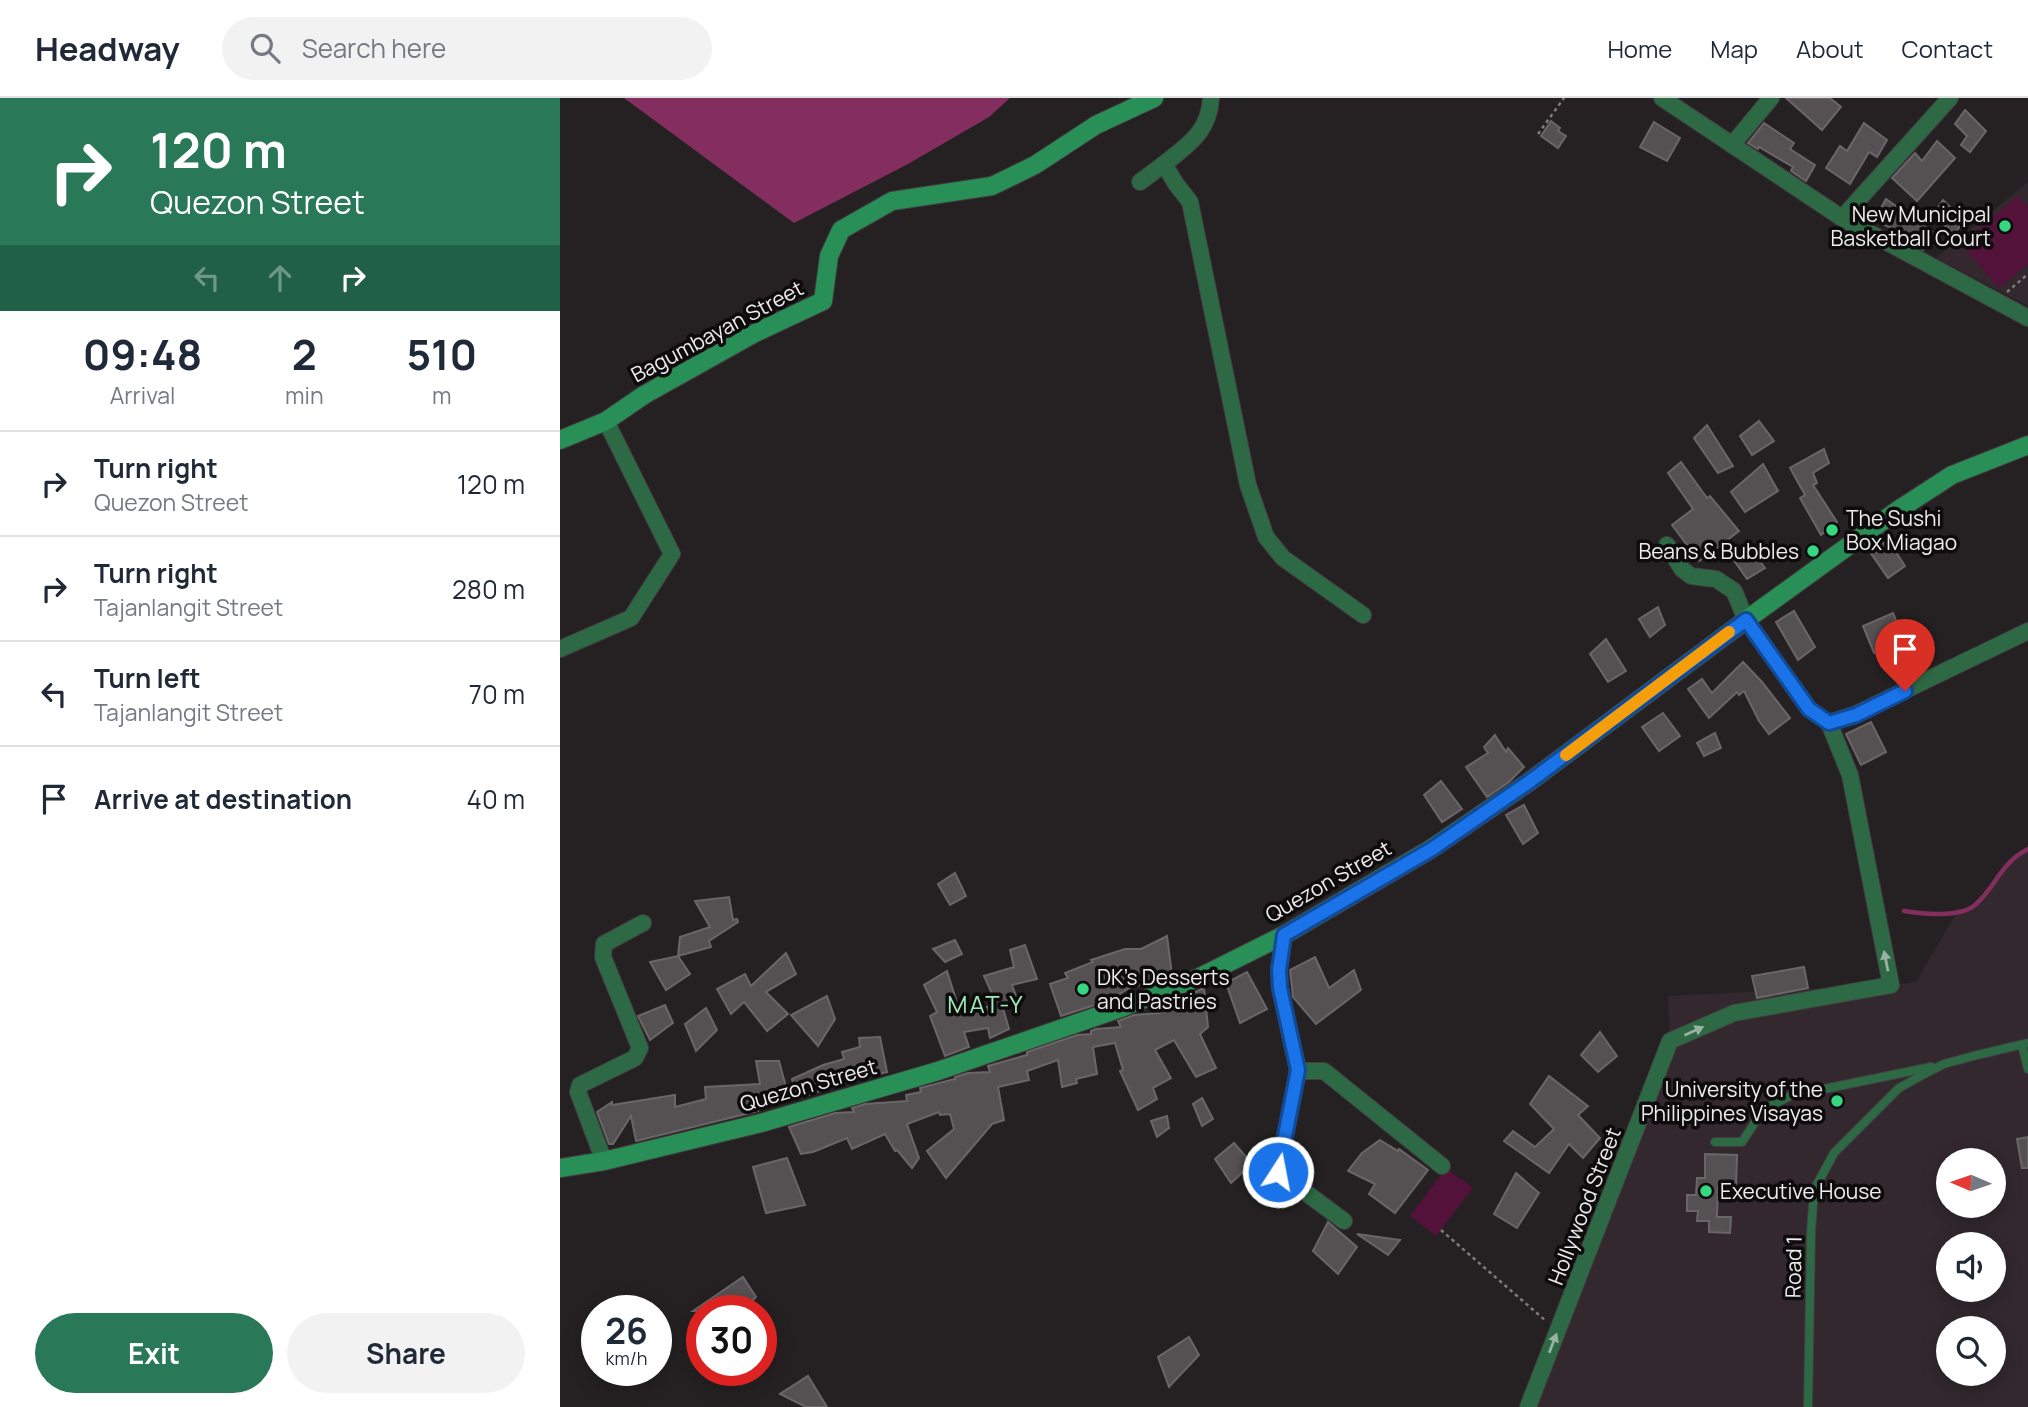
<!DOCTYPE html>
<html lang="en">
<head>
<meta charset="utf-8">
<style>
  :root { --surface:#fff; --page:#f2f2f3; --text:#1f2937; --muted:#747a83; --line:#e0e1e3; --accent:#297858 }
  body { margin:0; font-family:Manrope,sans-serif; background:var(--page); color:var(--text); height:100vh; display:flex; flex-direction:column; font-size:26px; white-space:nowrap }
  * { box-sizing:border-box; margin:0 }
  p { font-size:23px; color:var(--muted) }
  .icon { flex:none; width:38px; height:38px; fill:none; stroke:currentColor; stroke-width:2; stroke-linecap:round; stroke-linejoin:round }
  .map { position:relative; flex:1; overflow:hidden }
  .sheet { display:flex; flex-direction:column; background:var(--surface); width:560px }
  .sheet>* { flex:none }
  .top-card { background:#297858; color:#fff; overflow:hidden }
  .needle { width:46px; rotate:272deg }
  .tools { position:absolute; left:1376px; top:1050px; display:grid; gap:14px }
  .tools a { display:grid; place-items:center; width:70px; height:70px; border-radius:50%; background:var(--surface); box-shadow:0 4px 18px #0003; font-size:35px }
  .speed { position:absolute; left:21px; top:1197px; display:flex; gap:14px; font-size:35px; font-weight:700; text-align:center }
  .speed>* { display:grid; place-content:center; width:91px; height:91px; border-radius:50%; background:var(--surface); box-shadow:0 4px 18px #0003; line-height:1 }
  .speed small { font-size:18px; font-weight:400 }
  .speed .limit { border:10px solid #d22; background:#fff; color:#111 }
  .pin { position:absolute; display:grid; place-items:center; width:60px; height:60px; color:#fff; margin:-72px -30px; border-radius:50% 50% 50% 0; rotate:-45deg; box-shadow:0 0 7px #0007 }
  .pin .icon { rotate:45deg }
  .me { position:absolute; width:77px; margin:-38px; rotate:11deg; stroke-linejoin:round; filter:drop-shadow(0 0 5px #0008) }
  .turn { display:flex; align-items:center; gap:24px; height:147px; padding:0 35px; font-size:32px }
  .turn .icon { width:91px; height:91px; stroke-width:2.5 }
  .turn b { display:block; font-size:49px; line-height:60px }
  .lanes { display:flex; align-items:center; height:66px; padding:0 35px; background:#0003; justify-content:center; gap:35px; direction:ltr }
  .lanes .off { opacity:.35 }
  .eta { display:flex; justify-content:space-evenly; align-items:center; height:119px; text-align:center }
  .eta b { font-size:42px; font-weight:700; line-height:49px }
  .button { display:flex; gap:14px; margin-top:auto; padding:14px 35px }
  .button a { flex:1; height:80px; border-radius:42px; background:var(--accent); color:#fff; font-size:28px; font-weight:700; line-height:80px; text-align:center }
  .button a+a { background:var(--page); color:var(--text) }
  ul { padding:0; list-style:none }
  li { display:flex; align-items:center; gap:21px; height:105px; padding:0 35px; border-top:2px solid var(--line) }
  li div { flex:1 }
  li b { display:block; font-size:26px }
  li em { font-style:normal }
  header { display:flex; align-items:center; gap:42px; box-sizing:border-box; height:98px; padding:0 35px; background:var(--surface); border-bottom:2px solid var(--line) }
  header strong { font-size:33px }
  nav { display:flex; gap:38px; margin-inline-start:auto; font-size:24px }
  .search { width:490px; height:63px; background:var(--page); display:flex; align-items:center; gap:18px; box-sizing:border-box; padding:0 24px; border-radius:38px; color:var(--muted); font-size:26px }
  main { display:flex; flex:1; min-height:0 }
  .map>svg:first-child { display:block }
</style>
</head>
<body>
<header>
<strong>Headway</strong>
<div class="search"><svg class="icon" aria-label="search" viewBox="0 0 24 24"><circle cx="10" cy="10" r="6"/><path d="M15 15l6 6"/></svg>Search here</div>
<nav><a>Home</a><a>Map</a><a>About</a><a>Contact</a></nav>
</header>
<main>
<section class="sheet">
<div class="top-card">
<div class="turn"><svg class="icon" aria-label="right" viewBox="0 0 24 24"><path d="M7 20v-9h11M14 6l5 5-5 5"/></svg><div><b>120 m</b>Quezon Street</div></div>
<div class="lanes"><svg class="icon off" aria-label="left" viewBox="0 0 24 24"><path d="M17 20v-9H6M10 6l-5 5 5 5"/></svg><svg class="icon off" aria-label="ahead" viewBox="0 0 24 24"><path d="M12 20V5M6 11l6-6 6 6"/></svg><svg class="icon" aria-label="right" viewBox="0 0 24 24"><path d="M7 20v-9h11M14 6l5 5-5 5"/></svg></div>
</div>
<div class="eta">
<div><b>09:48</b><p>Arrival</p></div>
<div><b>2</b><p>min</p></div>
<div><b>510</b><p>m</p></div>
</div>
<ul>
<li><svg class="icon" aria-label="right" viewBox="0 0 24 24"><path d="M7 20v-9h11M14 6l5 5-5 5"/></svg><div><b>Turn right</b><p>Quezon Street</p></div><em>120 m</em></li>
<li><svg class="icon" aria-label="right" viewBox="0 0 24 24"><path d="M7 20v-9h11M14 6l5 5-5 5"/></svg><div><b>Turn right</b><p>Tajanlangit Street</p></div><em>280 m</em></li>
<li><svg class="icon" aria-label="left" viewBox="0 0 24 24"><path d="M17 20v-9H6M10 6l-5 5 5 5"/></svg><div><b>Turn left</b><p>Tajanlangit Street</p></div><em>70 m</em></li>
<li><svg class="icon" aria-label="arrive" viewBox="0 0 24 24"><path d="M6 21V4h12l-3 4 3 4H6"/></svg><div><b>Arrive at destination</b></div><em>40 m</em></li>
</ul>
<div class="button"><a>Exit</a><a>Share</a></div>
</section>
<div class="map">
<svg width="1468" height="1309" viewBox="0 0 1468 1309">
  <rect width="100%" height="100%" fill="#252123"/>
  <g fill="#32282d" fill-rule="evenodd">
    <polygon points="1468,84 1468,208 1376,160"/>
    <path d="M1468,751V1309H970L1110,943L1108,898L1331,887L1356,884L1397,814L1414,809L1454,758ZM1388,1062H1433V1108H1388ZM1388,1146H1433V1192H1388ZM1388,1230H1433V1276H1388Z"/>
  </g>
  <g fill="#531239">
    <polygon points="1458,98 1468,110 1468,166 1439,190 1401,146"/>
    <polygon points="886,1070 913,1090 876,1138 850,1118"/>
  </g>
  <polygon fill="#832e5f" points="64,0 450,0 429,19 348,66 234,125"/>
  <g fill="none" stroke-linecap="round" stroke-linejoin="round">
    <path stroke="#832e5f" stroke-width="4.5" d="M1344,813C1362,816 1400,820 1415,807C1436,789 1440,765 1468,751"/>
  </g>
  <g fill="#555153" stroke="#6a6668" stroke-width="2">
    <polygon points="1226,0 1270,0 1281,9 1262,32"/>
    <polygon points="1405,12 1426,33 1410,54 1401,47 1407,38 1395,26"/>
    <polygon points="991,23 1000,30 998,33 1006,38 998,50 981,38"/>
    <polygon points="1094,24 1120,40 1107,63 1080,49"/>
    <polygon points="1204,25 1234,45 1230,51 1255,67 1246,83 1231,73 1233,69 1199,49 1198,51 1188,45"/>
    <polygon points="1304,25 1327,42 1317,59 1309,54 1290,86 1266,70 1280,48 1287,53"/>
    <polygon points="1377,43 1395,60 1357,103 1332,80 1355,55 1362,63"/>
    <polygon points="1326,101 1373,134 1363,152 1338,138 1340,134 1314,122"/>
    <polygon points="1383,102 1404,123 1394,136 1373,117"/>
    <polygon points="1199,323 1214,343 1192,357 1180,338"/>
    <polygon points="1147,327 1173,368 1158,375 1134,340"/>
    <polygon points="1264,351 1269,365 1253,375 1257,385 1253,387 1277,424 1261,437 1240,400 1245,397 1230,370"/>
    <polygon points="1121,364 1147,400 1150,398 1179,433 1139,463 1112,427 1133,411 1108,375"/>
    <polygon points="1203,366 1218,393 1185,414 1171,394"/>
    <polygon points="1328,442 1345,468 1328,480 1310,454"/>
    <polygon points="1188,448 1205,470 1187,481 1173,461 1177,450"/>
    <polygon points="1098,509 1105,527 1090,539 1079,521"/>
    <polygon points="1234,513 1255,549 1238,562 1216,524"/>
    <polygon points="1333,515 1346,547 1331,554 1329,549 1314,555 1303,528"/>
    <polygon points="1046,541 1066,573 1048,584 1030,556"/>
    <polygon points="1183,564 1202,584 1230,620 1209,636 1199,623 1184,593 1179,597 1177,594 1149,620 1128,591 1142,581 1152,595"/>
    <polygon points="1103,615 1120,638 1099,653 1082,629"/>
    <polygon points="1311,624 1326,654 1301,667 1286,636"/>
    <polygon points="1155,635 1161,650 1144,658 1137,645"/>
    <polygon points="935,637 946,654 948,650 964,669 949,684 927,699 906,669 928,655 924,649"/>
    <polygon points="881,683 902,711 882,724 864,697"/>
    <polygon points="964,707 978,735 963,746 946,717"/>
    <polygon points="395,775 406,798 390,807 378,786"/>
    <polygon points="169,799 173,822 177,821 178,824 149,843 151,849 118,858 120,839 150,829 135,803"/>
    <polygon points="607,838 612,877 599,883 571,889 550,902 501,918 490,886 508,880 505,875 533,864 531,862 565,851 581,851"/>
    <polygon points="395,842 402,856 385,864 373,851"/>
    <polygon points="465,847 477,881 452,887 457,901 443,910 449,931 430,940 428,930 404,934 409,949 385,958 370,918 377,914 364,887 387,873 400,914 437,907 424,878 454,869 450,852"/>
    <polygon points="226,855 236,876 206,894 228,916 207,933 184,904 171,916 157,891 185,876 191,888"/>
    <polygon points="118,858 130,876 106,892 90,864"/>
    <polygon points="755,859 769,890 794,872 801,892 756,926 733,899 730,872"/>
    <polygon points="1244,869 1248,890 1197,900 1192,878"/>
    <polygon points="687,874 707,911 680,925 666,885"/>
    <polygon points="644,890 648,929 640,936 656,970 636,979 614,942 595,952 611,980 593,990 597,1001 578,1012 560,973 563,972 555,945 533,949 537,976 516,981 517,985 502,989 498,962 467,973 469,982 438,989 444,1022 432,1026 386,1080 367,1053 394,1031 390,1016 380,1017 379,1014 347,1026 359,1060 352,1070 337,1052 335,1053 325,1036 292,1051 287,1040 253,1054 241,1056 229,1029 275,1015 294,1014 292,1010 305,1006 347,1003 346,997 361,994 360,990 395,981 395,979 408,975 430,974 428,968 467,957 467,954 517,937 531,936 531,933 536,931 561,929 558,923 574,917 600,915 598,911"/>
    <polygon points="267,898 275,921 258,948 231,917"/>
    <polygon points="105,907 113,925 90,942 78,918"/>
    <polygon points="146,910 157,932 136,953 125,926"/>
    <polygon points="1040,934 1057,958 1038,974 1021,957"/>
    <polygon points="320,939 327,974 289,983 237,1001 232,981 263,967 284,961 282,954 300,949 299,940"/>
    <polygon points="196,963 219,963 226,989 194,998 198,1013 76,1043 71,1018 53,1046 49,1046 37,1014 52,1004 52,1007 115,997 115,1009 146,1001 145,989 200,986"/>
    <polygon points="989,978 1028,1008 1018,1017 1040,1040 1023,1060 1009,1046 989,1075 944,1043 953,1033 975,1049 994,1031 970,1006"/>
    <polygon points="642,1000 653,1021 642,1028 633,1006"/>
    <polygon points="607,1018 609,1030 597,1039 591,1023"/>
    <polygon points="1468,1039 1468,1070 1462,1070 1457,1041"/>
    <polygon points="820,1042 838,1053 839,1051 868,1072 835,1115 809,1096 815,1086 788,1073 802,1055"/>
    <polygon points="674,1045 692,1066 671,1085 655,1061"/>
    <polygon points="1145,1056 1177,1057 1176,1089 1158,1088 1157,1119 1171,1119 1170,1135 1149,1134 1149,1123 1137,1123 1138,1113 1127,1113 1127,1097 1136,1097 1137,1080 1145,1080"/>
    <polygon points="227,1060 245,1107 206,1115 193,1069"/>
    <polygon points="956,1075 979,1095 957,1130 934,1116"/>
    <polygon points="768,1124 797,1149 778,1176 753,1153"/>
    <polygon points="797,1136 840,1142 828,1157"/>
    <polygon points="183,1179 196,1199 183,1213 133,1213"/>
    <polygon points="629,1239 639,1257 609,1289 598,1259"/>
    <polygon points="248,1278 267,1309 246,1309 220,1296"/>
  </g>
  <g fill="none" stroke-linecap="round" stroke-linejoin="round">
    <defs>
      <g id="lane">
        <polyline points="1462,947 1468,971"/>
        <polyline points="1155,1044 1182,1044 1203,1012 1230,998 1371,969"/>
        <polyline points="1248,1309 1251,1134 1254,1092 1274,1055 1339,990 1366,975 1384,966 1413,958 1468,945"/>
      </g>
      <g id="street">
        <path d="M651,0C649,34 629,46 604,66L616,86L630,104L688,387L706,439L723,460L803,517"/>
        <polyline points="1102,0 1282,120 1468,220"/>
        <polyline points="1172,47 1211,0"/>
        <polyline points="580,84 604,66"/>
        <polyline points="1282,120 1390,0"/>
        <polyline points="1107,447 1122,471 1131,478 1156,481 1174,493 1186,522 1249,611 1269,625 1296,616 1468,533"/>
        <polyline points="0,551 71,520 112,456 46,323"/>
        <polyline points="724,837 719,872 720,890 738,973 764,973 882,1068"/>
        <polyline points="738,973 718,1074 784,1123"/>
        <polyline points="44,1063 18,994 20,987 75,960 80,950 43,859 44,846 83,825"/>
        <polyline points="968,1309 1110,943 1174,915 1331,887 1290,677 1269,625"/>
      </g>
      <g id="secondary">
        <polyline points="0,342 46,323 84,297 195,235 263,203 269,158 281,132 332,103 432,88 475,67 536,27 594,0"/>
        <polyline points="0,1070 44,1063 201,1025 378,973 564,909 640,879 724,837 871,751 969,684 1186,522 1338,412 1392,377 1468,347"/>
      </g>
    </defs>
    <use href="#lane" stroke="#413d3f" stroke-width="10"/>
    <use href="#street" stroke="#413d3f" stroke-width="18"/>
    <use href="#secondary" stroke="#413d3f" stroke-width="20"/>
    <g stroke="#7f7b7d" stroke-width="2.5" stroke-dasharray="3.5 3.5" stroke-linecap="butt">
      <polyline points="978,36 1004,0"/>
      <polyline points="1447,194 1468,176"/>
      <polyline points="881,1132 986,1223"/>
    </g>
    <use href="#lane" stroke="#2e6945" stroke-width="8"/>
    <use href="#street" stroke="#2e6945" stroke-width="16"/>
    <use href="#secondary" stroke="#289056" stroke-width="18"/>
  </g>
  <defs><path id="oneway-solid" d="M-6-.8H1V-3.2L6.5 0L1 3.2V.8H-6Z" transform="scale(1.75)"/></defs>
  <g fill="#98b1a1">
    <use href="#oneway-solid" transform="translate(1326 863) rotate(-101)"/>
    <use href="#oneway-solid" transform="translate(1134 933) rotate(-24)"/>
    <use href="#oneway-solid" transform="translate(993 1245) rotate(-69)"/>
  </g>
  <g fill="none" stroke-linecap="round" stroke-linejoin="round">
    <defs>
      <polyline id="route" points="718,1074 738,972 720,890 719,872 724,837 872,751 969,684 1186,522 1249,611 1269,625 1296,617 1345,593"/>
    </defs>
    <use href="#route" stroke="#114b97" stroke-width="18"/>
    <use href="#route" stroke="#1a73e8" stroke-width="12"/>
    <polyline stroke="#f59e0b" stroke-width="12" points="1006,657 1169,534"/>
  </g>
  <g fill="#35d881" stroke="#0d0b0c" stroke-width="2.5">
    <circle cx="1445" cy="128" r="7"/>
    <circle cx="1272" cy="432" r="7"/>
    <circle cx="1253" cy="453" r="7"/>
    <circle cx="523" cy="891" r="7"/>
    <circle cx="1277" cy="1003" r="7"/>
    <circle cx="1146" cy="1093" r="7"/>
  </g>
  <g text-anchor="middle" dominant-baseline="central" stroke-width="7" stroke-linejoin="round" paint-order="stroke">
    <g font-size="21" fill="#eeeced" stroke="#0d0b0c" text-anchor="end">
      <text x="1431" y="116">New Municipal<tspan x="1431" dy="24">Basketball Court</tspan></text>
      <text x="1286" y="420" text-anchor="start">The Sushi<tspan x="1286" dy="24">Box Miagao</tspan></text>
      <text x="1239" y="453">Beans &amp; Bubbles</text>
      <text x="537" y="879" text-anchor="start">DK's Desserts<tspan x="537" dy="24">and Pastries</tspan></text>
      <text x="1263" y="991">University of the<tspan x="1263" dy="24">Philippines Visayas</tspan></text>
      <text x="1160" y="1093" text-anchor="start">Executive House</text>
    </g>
    <g font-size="21" fill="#eeeced" stroke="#0d0b0c">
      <text transform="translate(157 233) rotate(-28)">Bagumbayan Street</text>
      <text transform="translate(768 783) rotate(-30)">Quezon Street</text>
      <text transform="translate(248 987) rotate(-16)">Quezon Street</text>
      <text transform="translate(1024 1108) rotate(-69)">Hollywood Street</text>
      <text transform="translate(1233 1169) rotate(-89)">Road 1</text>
    </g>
    <g font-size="24" letter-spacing="2" fill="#a1eab8" stroke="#0d0b0c">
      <text x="426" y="905">MAT-Y</text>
    </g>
  </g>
</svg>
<div class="tools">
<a><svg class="needle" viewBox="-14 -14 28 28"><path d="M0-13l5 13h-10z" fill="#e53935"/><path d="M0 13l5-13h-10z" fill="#747a83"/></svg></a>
<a><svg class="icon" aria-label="sound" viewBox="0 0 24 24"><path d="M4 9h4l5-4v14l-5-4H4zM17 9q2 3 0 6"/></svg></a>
<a><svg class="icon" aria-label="search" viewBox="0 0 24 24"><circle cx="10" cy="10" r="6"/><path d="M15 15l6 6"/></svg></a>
</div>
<div class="speed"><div>26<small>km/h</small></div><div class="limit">30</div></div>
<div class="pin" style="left:1345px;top:593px;background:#d93025"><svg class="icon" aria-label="arrive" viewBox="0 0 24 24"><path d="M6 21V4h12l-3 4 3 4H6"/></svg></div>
<svg class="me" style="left:718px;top:1074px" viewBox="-20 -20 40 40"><circle r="17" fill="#1a73e8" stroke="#fff" stroke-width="3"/><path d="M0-11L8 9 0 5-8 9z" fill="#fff"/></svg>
</div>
</main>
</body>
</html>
